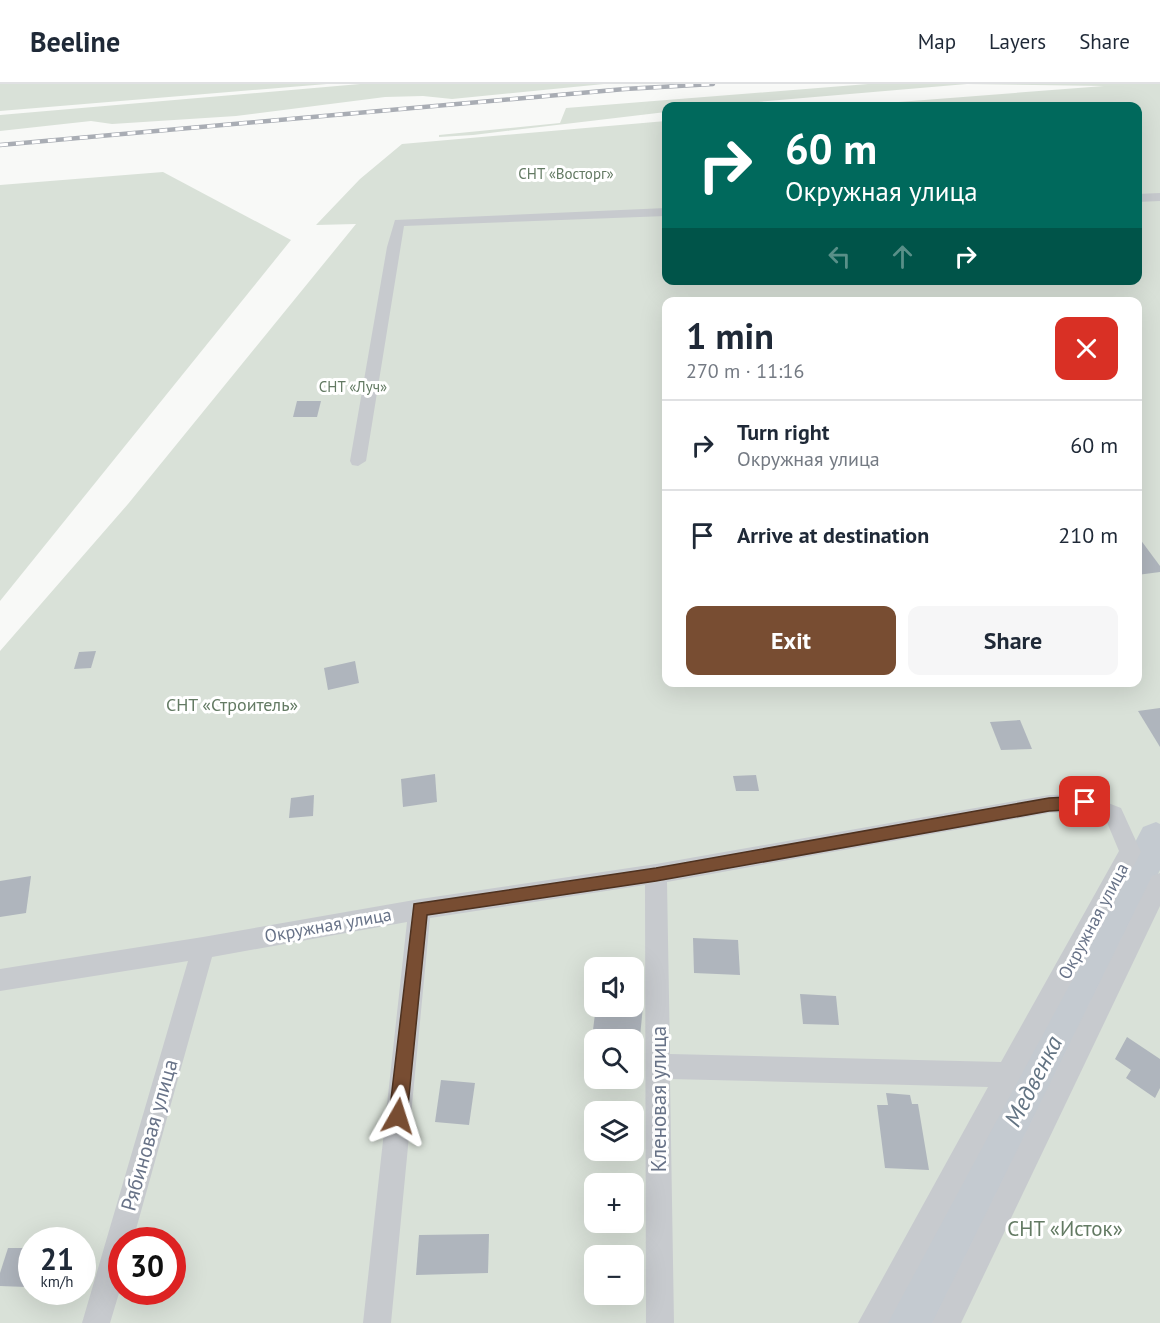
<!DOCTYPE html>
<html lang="en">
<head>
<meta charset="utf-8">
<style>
  :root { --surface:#fff; --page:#f6f6f7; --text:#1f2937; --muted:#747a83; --line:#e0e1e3; --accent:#784d32 }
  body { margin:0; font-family:"PT Sans",sans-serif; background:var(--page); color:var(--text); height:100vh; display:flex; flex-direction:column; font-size:22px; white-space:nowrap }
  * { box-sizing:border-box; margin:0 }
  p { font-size:20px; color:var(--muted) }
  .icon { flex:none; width:33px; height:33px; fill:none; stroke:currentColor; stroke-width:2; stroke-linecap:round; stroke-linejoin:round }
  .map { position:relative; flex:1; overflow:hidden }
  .details { position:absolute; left:662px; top:213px; width:480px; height:390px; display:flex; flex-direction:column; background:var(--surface); border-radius:12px; box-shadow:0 6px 24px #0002 }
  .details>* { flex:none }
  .top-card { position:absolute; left:662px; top:18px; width:480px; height:183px; border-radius:12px; box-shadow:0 6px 24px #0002; background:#00695c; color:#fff; overflow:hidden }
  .controls { position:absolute; left:584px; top:873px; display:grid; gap:12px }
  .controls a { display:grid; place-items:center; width:60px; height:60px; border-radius:12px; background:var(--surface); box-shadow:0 6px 24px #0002; font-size:30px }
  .speed { position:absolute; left:18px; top:1143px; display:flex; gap:12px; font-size:30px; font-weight:700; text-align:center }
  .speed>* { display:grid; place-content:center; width:78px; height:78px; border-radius:50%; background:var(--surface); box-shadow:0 6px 24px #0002; line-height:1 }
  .speed small { font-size:15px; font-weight:400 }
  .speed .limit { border:9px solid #d22; background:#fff; color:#111 }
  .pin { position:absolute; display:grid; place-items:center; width:51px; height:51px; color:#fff; margin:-26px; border-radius:12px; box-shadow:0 3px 9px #0006 }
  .me { position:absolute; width:66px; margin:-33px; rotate:6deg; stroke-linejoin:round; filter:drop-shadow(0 0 4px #0008) }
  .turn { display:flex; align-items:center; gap:21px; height:126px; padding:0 24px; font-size:27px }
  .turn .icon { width:78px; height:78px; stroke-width:2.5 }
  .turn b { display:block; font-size:42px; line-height:51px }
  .lanes { display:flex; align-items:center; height:57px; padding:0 24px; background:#0003; justify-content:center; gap:30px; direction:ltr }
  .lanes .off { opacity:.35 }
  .round { display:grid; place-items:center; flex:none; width:63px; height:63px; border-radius:12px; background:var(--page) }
  .overview { display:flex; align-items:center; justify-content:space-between; height:102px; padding:0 24px }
  h1 { font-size:36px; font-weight:700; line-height:45px }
  .action { display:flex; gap:12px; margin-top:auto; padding:12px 24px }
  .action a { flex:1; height:69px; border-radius:12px; background:var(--accent); color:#fff; font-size:24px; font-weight:700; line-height:69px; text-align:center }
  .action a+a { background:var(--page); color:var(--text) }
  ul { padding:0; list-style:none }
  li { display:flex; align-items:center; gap:18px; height:90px; padding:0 24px; border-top:2px solid var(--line) }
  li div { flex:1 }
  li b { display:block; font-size:22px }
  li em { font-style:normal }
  header { display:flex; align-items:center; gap:36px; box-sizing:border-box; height:84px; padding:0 30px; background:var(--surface); border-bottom:2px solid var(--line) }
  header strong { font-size:28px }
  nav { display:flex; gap:33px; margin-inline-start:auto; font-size:21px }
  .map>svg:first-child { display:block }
</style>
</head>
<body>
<header>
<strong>Beeline</strong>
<nav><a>Map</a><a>Layers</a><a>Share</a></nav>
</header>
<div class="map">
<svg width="1160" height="1239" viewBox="0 0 1160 1239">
  <rect width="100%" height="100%" fill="#f8f9f7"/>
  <g fill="#d9e1d8" fill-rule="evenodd">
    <polygon points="0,0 327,0 0,27"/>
    <polygon points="360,0 604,0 452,15 423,12 385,13 236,32 112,40 91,37 0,47 0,31"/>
    <path d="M868,0H1160V1239H0V567L128,420L356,140L316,141L360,95L402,60L666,37V196H1137V22H847L1104,2L967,0L711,22H666V28L473,51L439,53V51L560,39L566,24ZM666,218H1137V598H666ZM594,884H633V922H594ZM594,956H633V994H594ZM594,1028H633V1066H594ZM594,1100H633V1138H594ZM32,1156H82V1208H32ZM122,1156H172V1208H122ZM594,1172H633V1210H594Z"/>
    <polygon points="163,88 291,156 0,517 0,101"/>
  </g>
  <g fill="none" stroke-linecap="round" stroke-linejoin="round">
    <polygon fill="#c4cad0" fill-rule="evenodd" points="1156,738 1160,740 1160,786 937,1239 885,1239 1143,743"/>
  </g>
  <g fill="#afb5bd">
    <polygon points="297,317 321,317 317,333 293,333"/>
    <polygon points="1137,451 1160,482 1160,488 1137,491"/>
    <polygon points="96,567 91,584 74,585 79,568"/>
    <polygon points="355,577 359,599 328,606 324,584"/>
    <polygon points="1160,624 1160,663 1138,627"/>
    <polygon points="1020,636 1032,665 1001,666 990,638"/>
    <polygon points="435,690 437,718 403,723 401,695"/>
    <polygon points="756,691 759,707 736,707 733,692"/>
    <polygon points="314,711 313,732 289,734 291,714"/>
    <polygon points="31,792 26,829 0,833 0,797"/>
    <polygon points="693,854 738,856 740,891 694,889"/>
    <polygon points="800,910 836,912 839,941 803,940"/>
    <polygon points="596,922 643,922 640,953 593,946"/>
    <polygon points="1127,953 1160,975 1160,1004 1155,1014 1126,994 1131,986 1115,975"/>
    <polygon points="441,996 475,999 469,1041 435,1038"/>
    <polygon points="886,1009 910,1011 912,1020 918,1020 929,1086 885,1084 877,1021 888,1021"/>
    <polygon points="489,1150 488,1189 416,1191 419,1151"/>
    <polygon points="8,1164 32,1164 32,1184 26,1203 0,1202 0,1189"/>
  </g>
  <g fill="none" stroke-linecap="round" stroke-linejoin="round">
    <g fill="#c7cace" fill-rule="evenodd">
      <polygon points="1160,109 1160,117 1137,118 1137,110"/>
      <polygon points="666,124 666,132 404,142 366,377 358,382 352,381 350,377 387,163 395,136"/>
      <path d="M1085,710L1121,724L1141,768L888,1239H858L988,1003L670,995L674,1239H646L645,801L430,834L391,1239H363L407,838L212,873L133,1156H122V1199L110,1239H82L188,877L0,907V885L203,853L420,815L656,780L1049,711ZM1084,728L1106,736L1119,767L1001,978L670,970L667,798L1049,729Z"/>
      <polygon points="1160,789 1160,822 961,1239 932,1239 1152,792"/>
    </g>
    <defs>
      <polyline id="rail" points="0,61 625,5 713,0"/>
    </defs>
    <use href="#rail" stroke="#a9adb4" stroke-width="4.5"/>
    <use href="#rail" stroke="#fff" stroke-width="3" stroke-dasharray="8" stroke-linecap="butt"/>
  </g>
  <polygon fill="#784d32" stroke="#4e3220" stroke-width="1.5" points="1085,712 1091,714 1093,718 1091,723 1085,725 1049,727 656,797 427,831 407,1032 405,1038 398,1041 392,1038 389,1032 414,820 656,784 1049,714"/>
  <g text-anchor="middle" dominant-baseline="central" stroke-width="6" stroke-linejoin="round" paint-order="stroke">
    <g font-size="15" fill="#637a63" stroke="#fff">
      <text x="566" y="89">СНТ «Восторг»</text>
      <text x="353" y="302">СНТ «Луч»</text>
    </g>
    <g font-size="18" fill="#637a63" stroke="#fff">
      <text x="232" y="620">СНТ «Строитель»</text>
    </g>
    <g font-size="18" fill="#687388" stroke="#fff">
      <text transform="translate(1093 837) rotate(-62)">Окружная улица</text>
      <text transform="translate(328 841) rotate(-10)">Окружная улица</text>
    </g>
    <g font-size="21" fill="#687388" stroke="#fff">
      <text transform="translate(658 1015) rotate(-90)">Кленовая улица</text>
      <text transform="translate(149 1051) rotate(-74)">Рябиновая улица</text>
    </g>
    <g font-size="21" fill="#637a63" stroke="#fff">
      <text x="1065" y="1144">СНТ «Исток»</text>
    </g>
    <g font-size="24" font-style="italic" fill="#637483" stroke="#fff">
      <text transform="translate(1033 997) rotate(-63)">Медвенка</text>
    </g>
  </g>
</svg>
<div class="controls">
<a><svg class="icon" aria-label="sound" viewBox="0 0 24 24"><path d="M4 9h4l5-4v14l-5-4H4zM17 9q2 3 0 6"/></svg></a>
<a><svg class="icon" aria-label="search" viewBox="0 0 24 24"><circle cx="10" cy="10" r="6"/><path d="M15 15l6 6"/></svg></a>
<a><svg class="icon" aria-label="layers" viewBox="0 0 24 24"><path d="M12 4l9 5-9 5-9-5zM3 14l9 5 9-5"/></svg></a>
<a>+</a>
<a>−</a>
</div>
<div class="speed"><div>21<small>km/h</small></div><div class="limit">30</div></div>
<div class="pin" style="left:1085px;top:718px;background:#d93025"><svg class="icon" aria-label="arrive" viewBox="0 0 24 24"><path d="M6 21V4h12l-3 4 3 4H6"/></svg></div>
<svg class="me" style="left:398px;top:1032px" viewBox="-20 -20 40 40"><path d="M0-17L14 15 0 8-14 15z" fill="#784d32" stroke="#fff" stroke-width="4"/></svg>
<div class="top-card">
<div class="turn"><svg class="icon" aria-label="right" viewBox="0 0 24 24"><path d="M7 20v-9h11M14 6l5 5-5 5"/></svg><div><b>60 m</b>Окружная улица</div></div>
<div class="lanes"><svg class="icon off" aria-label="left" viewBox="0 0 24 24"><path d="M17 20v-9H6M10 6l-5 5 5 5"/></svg><svg class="icon off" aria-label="ahead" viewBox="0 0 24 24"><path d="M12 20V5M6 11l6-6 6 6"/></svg><svg class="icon" aria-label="right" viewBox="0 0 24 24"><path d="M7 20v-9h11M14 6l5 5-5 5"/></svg></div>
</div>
<section class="details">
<div class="overview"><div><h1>1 min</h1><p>270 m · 11:16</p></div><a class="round" style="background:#d93025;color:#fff"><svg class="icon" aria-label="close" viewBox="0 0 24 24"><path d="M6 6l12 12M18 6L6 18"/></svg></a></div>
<ul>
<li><svg class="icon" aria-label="right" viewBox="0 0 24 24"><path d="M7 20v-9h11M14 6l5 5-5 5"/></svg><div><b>Turn right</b><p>Окружная улица</p></div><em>60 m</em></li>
<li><svg class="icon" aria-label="arrive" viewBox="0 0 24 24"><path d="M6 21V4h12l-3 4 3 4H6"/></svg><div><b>Arrive at destination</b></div><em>210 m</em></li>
</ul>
<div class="action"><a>Exit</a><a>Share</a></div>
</section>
</div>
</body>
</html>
